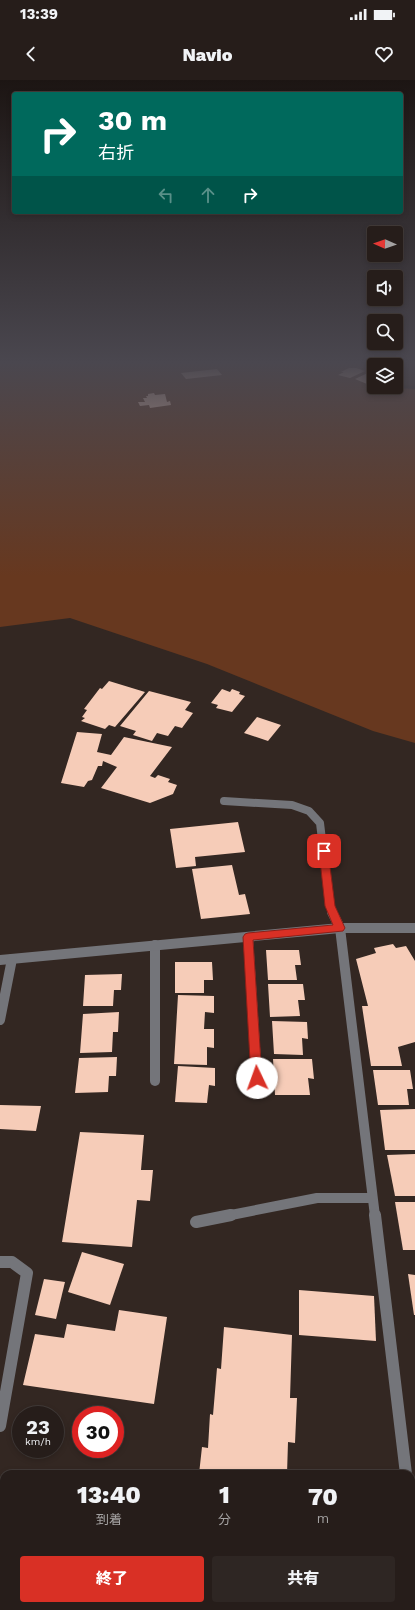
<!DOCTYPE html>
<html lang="ja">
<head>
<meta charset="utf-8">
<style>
  :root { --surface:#261d1a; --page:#2e2623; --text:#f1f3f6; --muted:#a4a2a2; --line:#423b39; --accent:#d93025 }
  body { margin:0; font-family:"Work Sans","Noto Sans JP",sans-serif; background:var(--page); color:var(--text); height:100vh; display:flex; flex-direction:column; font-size:15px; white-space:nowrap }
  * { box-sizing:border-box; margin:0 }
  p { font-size:13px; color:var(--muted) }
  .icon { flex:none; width:22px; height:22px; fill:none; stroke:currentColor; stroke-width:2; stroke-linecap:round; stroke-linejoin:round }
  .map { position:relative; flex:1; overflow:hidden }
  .drawer { position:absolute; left:0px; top:1390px; width:415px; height:140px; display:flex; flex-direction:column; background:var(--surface); border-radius:12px 12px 0 0; box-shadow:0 2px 6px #0003,0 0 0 1px var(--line) }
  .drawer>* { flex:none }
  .guide { position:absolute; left:12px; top:12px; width:391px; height:122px; border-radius:4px; box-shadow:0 2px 6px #0003,0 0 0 1px var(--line); background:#00695c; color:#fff; overflow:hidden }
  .needle { width:26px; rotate:272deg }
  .buttons { position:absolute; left:367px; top:146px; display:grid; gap:8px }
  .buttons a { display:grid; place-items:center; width:36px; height:36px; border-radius:4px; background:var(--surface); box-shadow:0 2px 6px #0003,0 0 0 1px var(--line); font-size:20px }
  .speed { position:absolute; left:12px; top:1326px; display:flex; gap:8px; font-size:20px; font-weight:700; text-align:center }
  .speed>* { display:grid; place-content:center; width:52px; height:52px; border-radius:50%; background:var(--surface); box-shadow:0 2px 6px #0003,0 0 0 1px var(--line); line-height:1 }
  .speed small { font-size:10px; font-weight:400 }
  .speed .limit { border:6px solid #d22; background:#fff; color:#111 }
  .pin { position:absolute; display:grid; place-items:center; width:34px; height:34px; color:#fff; margin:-17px; border-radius:8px; box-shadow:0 2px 6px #0006 }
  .me { position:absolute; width:44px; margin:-22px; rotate:357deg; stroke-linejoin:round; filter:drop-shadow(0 0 3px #0008) }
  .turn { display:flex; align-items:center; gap:14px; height:84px; padding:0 20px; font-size:18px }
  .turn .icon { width:52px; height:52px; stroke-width:2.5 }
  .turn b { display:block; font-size:28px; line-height:34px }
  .lanes { display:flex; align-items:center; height:38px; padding:0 20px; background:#0003; justify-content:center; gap:20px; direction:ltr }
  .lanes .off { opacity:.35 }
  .eta { display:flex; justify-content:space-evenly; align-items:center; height:68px; text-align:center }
  .eta b { font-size:24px; font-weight:800; line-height:28px }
  .button { display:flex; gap:8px; margin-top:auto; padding:8px 20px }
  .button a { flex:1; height:46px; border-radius:4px; background:var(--accent); color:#fff; font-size:16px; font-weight:800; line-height:46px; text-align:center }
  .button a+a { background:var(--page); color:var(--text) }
  .status { display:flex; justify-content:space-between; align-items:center; height:28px; padding:0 20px; background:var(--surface); direction:ltr }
  .status svg { height:11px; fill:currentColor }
  header { display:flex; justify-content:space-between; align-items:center; height:52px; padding:0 20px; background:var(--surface); font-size:18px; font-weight:800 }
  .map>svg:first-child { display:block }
</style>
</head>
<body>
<div class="status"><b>13:39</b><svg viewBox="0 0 49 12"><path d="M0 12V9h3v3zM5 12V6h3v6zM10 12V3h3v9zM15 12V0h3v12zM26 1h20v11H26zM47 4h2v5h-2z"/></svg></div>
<header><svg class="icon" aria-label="back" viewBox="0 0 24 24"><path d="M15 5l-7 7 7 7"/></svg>Navio<svg class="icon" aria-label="heart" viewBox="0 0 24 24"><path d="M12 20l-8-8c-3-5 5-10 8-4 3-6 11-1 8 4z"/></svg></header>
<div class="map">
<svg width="415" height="1530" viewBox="0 0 415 1530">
  <rect width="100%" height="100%" fill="#332722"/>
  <polygon fill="#412f26" points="391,282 415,282 415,306 399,305 396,296 396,285 392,285"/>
  <polygon fill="#67381f" points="0,282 384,282 384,285 374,285 374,307 415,309 415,663 373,651 207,584 70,538 0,547"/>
  <g fill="#f6ccb8">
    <polygon points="349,288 356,288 365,291 350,298 338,295 344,292 341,292"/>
    <polygon points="217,289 222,295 186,299 181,293"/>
    <polygon points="374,290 374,300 367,304 355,299"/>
    <polygon points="154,313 155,315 165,314 167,322 170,321 171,325 150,328 149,325 140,326 138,322 145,322 143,318 147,318 146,316 148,316 148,314"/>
    <polygon points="109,601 145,612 115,647 109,645 105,649 81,641 85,638 82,637 87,630 84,629 100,608 102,609"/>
    <polygon points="222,609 230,612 232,609 240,612 239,614 245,616 232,632 216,628 218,625 211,623"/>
    <polygon points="149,611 191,622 185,630 193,633 182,648 175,646 168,656 157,653 152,661 133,655 136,651 120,646"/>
    <polygon points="257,637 281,645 268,661 244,653"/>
    <polygon points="77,652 102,654 97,672 111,675 124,657 172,667 150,696 155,698 158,695 170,699 168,702 177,705 173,714 150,723 101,708 117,687 103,681 102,686 98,686 92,700 88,701 84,707 61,703"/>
    <polygon points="238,742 245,772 195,777 196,786 176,788 170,749"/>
    <polygon points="232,785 239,815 245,814 250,834 201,839 192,789"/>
    <polygon points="393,864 396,868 406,866 415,881 415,962 398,967 402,986 371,986 362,926 368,926 356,879 376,873 374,868"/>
    <polygon points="266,870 299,870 301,885 295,885 297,900 268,900"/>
    <polygon points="175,882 212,882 213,900 204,900 204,913 175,913"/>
    <polygon points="122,894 121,910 114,910 113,926 83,926 85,895"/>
    <polygon points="268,904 303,904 305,920 298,920 300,936 270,937"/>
    <polygon points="178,915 214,916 214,933 205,932 204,949 214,949 214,968 207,967 207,985 174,984"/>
    <polygon points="119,932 118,952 113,952 112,972 80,973 83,934"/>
    <polygon points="272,941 307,942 308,959 302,958 303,975 274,974"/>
    <polygon points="117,977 116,996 109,996 108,1012 75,1013 79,978"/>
    <polygon points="273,979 312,979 314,999 308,998 310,1015 275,1015"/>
    <polygon points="178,986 215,988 215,1006 209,1005 207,1023 175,1022"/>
    <polygon points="373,990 410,990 413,1009 407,1009 409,1025 378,1025"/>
    <polygon points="0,1025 41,1026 36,1051 0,1049"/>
    <polygon points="415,1029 415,1070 385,1070 380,1030"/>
    <polygon points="80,1052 144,1055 141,1090 153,1090 150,1121 137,1120 132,1167 62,1162"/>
    <polygon points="415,1074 415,1116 395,1116 387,1075"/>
    <polygon points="395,1122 415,1122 415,1170 403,1170"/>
    <polygon points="82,1172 124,1184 110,1225 68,1212"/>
    <polygon points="408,1194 415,1195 415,1235 414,1235"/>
    <polygon points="44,1199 65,1202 56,1239 35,1235"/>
    <polygon points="299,1210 374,1216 376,1261 299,1255"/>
    <polygon points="119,1230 167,1237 154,1324 23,1305 35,1254 64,1258 67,1244 115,1251"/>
    <polygon points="224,1247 292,1255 290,1318 297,1318 295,1363 288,1362 287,1394 199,1394 202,1367 208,1368 210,1334 213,1335 217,1288 221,1289"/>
  </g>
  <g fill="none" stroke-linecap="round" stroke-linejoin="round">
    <polyline stroke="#74757a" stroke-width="8" points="224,721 292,725 309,731 320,743 330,827 333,833"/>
    <g stroke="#74757a" stroke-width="10">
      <polyline points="332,832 340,848 375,1136"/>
      <polyline points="248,857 258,1013"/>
      <polyline points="155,865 155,1001"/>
      <polyline points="0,880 340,848 415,848"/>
      <polyline points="0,940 12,879"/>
      <polyline points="226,1136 317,1118 372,1118"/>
    </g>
    <g stroke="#74757a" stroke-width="12">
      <polyline points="375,1135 406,1394"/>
      <polyline points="196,1142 231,1135"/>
      <polyline points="0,1182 12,1182 27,1193 0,1346"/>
      <polyline points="411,1438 415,1471"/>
      <polyline points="0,1505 4,1506"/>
      <polyline points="213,1526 254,1530"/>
    </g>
  </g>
  <linearGradient id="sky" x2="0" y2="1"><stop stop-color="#1c1513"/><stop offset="0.57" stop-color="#4a474f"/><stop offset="1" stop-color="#4a474f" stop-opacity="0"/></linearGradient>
  <rect width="415" height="496" fill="url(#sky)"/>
  <polygon fill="#d93025" stroke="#8d1f18" points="324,767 328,771 335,826 345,848 343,851 253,860 262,998 261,1001 257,1003 253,1001 251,998 243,857 245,854 248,853 333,845 325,826 319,771"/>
</svg>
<div class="buttons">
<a><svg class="needle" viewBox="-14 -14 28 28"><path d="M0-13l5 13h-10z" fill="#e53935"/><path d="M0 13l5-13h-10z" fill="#a4a2a2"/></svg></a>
<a><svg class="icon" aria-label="sound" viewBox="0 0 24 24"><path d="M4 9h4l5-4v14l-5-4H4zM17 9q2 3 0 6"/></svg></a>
<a><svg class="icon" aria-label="search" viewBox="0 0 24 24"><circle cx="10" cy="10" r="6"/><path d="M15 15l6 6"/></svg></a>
<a><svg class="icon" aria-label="layers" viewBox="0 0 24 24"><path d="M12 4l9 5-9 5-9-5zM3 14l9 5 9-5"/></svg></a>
</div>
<div class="speed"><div>23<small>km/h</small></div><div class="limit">30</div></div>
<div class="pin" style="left:324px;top:771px;background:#d93025"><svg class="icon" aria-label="arrive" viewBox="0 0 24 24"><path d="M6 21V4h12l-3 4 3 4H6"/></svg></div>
<svg class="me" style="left:257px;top:998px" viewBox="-20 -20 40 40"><circle r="19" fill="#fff"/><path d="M0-13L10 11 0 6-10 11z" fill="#d93025"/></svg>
<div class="guide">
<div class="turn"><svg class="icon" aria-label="right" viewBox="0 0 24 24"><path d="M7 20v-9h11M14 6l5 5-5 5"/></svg><div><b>30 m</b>右折</div></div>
<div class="lanes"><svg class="icon off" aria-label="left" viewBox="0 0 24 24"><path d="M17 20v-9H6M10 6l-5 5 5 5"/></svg><svg class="icon off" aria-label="ahead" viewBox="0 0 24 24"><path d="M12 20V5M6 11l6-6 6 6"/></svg><svg class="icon" aria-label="right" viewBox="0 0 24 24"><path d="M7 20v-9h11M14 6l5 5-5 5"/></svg></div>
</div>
<section class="drawer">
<div class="eta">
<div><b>13:40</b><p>到着</p></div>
<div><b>1</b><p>分</p></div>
<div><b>70</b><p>m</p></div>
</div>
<div class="button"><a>終了</a><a>共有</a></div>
</section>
</div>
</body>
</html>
